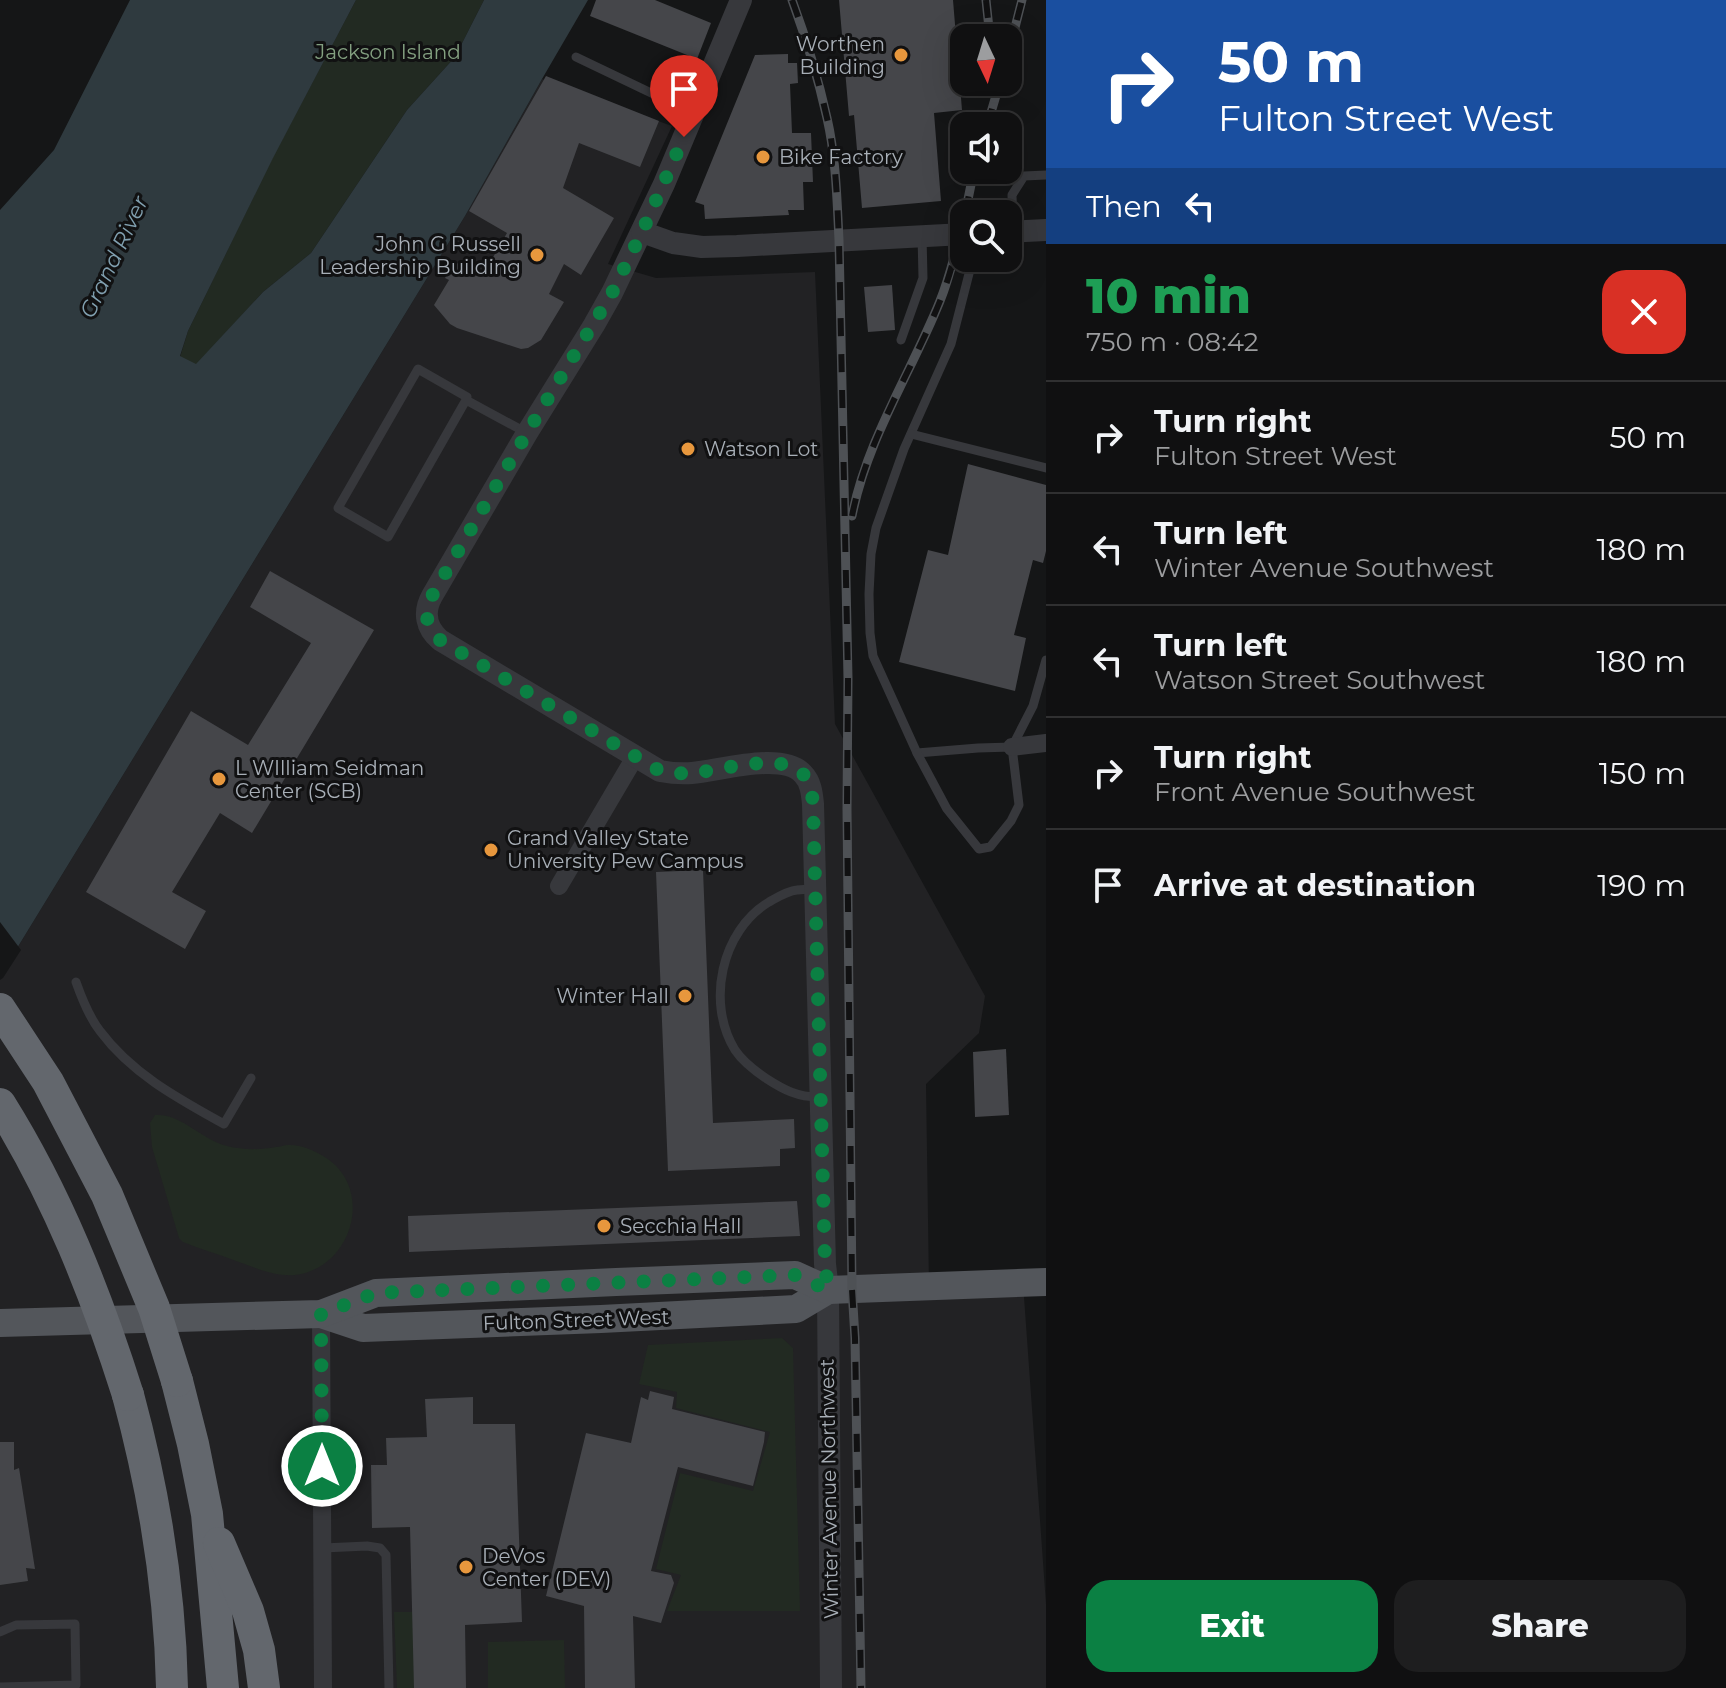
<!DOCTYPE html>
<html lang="en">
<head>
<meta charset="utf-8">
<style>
  :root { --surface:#101011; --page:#1e1e1f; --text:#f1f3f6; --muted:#9c9d9f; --line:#303031; --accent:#0b8043 }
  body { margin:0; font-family:Montserrat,sans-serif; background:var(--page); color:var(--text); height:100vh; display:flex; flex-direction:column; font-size:30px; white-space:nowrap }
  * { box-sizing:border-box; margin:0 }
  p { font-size:26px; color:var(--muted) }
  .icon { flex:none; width:44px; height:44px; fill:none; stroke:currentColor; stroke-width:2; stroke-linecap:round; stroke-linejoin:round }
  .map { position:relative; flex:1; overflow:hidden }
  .sheet { display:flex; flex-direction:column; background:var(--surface); width:680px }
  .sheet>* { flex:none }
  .banner { background:#1a4fa0; color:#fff; overflow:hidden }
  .needle { width:52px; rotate:176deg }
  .fabs { position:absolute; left:950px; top:24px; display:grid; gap:16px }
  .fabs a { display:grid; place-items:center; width:72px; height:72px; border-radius:16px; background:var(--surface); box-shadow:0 8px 32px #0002,0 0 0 2px var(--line); font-size:40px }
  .pin { position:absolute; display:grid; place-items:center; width:68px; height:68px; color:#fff; margin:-82px -34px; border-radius:50% 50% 50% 0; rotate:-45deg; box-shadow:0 0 8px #0007 }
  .pin .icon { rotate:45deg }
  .me { position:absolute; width:88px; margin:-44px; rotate:0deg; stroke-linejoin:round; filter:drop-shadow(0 0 6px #0008) }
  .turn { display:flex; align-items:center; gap:28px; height:168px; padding:0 40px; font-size:36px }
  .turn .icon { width:104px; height:104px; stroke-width:2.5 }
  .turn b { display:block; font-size:56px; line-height:68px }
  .then { display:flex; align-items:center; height:76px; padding:0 40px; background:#0003; gap:16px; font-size:30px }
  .round { display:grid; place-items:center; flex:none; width:84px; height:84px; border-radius:24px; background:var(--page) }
  .overview { display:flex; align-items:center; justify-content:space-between; height:136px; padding:0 40px }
  h1 { font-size:48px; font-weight:800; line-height:60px; color:#1e9e55 }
  .action { display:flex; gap:16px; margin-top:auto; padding:16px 40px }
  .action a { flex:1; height:92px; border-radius:24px; background:var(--accent); color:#fff; font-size:32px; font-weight:800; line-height:92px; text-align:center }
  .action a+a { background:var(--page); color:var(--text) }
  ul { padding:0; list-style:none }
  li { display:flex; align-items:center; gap:24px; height:112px; padding:0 40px; border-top:2px solid var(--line) }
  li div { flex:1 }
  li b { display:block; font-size:30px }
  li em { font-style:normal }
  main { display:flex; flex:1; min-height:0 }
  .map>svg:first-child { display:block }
</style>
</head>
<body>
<main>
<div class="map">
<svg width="1046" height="1688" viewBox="0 0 1046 1688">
  <rect width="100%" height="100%" fill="#151617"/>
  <polygon fill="#222224" points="542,79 672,126 608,264 656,278 815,272 835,724 985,996 979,1033 926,1084 929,1286 1023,1283 1046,1604 1046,1688 0,1688 0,976 465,216"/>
  <g fill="#222a22">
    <polygon points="356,0 484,0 455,57 407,110 311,253 263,292 196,365 180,357 188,331 273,157"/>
    <path d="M155,1115C181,1113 202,1140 227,1146C243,1150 260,1150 276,1147C280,1147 284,1145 288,1145C299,1144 314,1150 323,1156C376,1187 353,1268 295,1275C273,1277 255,1267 236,1261C218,1254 200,1249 183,1242L179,1238L152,1147L150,1123Z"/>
    <polygon points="782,1338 793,1348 800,1611 667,1611 681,1575 656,1569 680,1473 753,1491 770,1432 676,1408 677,1392 639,1384 648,1345"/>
    <polygon points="394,1612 416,1612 414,1688 397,1688"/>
    <polygon points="564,1640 565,1688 488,1688 488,1642"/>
  </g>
  <polygon fill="#2f3a3f" points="130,0 356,0 273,158 188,331 180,356 196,364 263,292 311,253 407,110 455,57 484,0 588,0 542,79 465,216 0,976 0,210 54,150"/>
  <polygon fill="#151617" points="0,922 21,950 3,978 0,980"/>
  <g fill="#45464a">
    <polygon points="596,0 655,0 711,23 697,59 590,16"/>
    <polygon points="839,0 953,0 962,110 934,113 941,201 862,208 854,115 849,116"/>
    <polygon points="788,54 788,63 797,63 798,83 790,84 792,133 811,133 813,182 803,182 804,210 788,210 789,215 705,219 704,205 695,202 755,55"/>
    <polygon points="546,76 659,121 640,167 579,143 563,188 614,218 581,275 564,264 549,294 564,302 541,340 528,348 521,349 457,328 450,324 434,305 449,280 445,278 454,262 484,273 507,233 469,211"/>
    <polygon points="892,285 895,330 868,332 864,287"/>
    <polygon points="968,464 1046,485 1046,551 1043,563 1033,560 1014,635 1026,638 1015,691 899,662 928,550 948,555"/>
    <polygon points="270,571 374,630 252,833 220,813 172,892 206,911 185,949 86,892 191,711 248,745 311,643 250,607"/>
    <polygon points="703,870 713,1123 794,1119 795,1148 780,1149 780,1166 668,1171 656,872"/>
    <polygon points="1006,1049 1009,1115 975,1117 973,1052"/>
    <polygon points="797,1201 800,1236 409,1252 408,1216"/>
    <polygon points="650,1391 674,1397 672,1409 765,1432 764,1442 753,1486 678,1467 651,1571 671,1575 674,1583 661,1623 633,1616 635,1688 585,1688 584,1606 546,1596 586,1433 631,1443 641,1397 648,1400"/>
    <polygon points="473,1397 473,1424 515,1424 522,1622 465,1625 466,1688 414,1688 410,1527 372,1528 371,1465 387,1465 386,1438 427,1437 425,1399"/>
    <polygon points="0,1442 14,1442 14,1470 19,1468 35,1569 26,1568 28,1581 0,1585"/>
  </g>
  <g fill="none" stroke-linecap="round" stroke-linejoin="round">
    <g stroke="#37383c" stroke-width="9">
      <polyline points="576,57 693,113"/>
      <polyline points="1013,232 1012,195 1024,176 1046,175"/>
      <polyline points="973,258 951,344 904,449 876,528 871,554 869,594 870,633 873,656 917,753 978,748 1012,747"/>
      <polyline points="901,340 923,278 922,235"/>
      <polyline points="466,400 388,537 338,508 418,369 467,397 466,400 527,433"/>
      <polyline points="911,434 1046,468"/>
      <polyline points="917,753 947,809 979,849 990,847 1011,821 1019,805 1012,747 1033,706 1046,660"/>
      <path d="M816,890C810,890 803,889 797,890C787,891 778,897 769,902C721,931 706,1003 735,1050C743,1062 755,1071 767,1079C784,1090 798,1097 818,1097"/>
      <path d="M76,982C82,999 89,1017 100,1031C132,1074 179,1099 224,1124L251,1078"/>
      <polyline points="323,1548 367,1546 380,1548 386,1555 389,1688"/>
      <polyline points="0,1632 16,1625 75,1624 76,1685 0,1687"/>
    </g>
    <g stroke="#37383c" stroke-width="18">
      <polyline points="1012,747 1046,743"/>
      <polyline points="559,886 635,757"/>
      <polyline points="321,1314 323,1688"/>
    </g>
    <g stroke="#37383c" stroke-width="22">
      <path d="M741,0L664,184L612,293L594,325L527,433L432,596C423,612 426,628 440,640L660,771C671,773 681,774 692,773C719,771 783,751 803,774C811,782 812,794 813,804L825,1264L828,1290L831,1688"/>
      <polyline points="642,232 673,243 702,247 737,246 964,234"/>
      <polyline points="1008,232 1046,230"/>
    </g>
    <g stroke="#53565b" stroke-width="28">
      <polyline points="321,1314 363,1328 601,1319 796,1309 828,1290"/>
      <polyline points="0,1323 321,1314 376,1293 616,1282 795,1275 828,1290 1046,1282"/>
    </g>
    <g stroke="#63676d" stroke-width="32">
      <polyline points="177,1381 193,1444 207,1514 223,1688"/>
      <path d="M128,1395C154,1491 170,1589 172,1688"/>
      <polyline points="219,1543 248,1611 259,1650 264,1688"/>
    </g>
    <defs>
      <g id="rail">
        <path d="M792,0C806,38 818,78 827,118C836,157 837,200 839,240L848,678L847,809L852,1289L855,1338L861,1688"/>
        <polyline points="986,0 990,38"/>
        <polyline points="1008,55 1022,0"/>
        <polyline points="987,126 1000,82"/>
        <polyline points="965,214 974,170"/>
        <path d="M852,516C867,439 911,373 940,301C951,274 957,246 964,218"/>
      </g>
    </defs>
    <use href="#rail" stroke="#4e5155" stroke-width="9"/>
    <use href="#rail" stroke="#111112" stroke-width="6" stroke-dasharray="18" stroke-linecap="butt"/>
    <g stroke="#63676d" stroke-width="32">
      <polyline points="0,1009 48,1082 107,1195 154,1308 177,1381"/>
      <path d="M0,1104C57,1195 96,1294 128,1395"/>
    </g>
  </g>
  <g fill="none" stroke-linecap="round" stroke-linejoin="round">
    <path stroke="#0b8043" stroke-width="14" stroke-dasharray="0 25.2" d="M322,1466L321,1314L376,1293L795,1275L828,1290L825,1264L813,804C812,794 811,782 803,774C783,751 719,771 692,773C681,774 671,773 660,771L440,640C426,627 423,613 432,596L527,433L612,293L642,232L684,137"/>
  </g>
  <g fill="#e7973d" stroke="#111112" stroke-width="3">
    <circle cx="901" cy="55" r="8"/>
    <circle cx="763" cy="157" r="8"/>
    <circle cx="537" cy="255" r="8"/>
    <circle cx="688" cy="449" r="8"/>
    <circle cx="219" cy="779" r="8"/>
    <circle cx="491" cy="850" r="8"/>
    <circle cx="685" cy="996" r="8"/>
    <circle cx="604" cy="1226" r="8"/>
    <circle cx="466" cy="1567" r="8"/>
  </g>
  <g text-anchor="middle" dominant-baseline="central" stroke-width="6" stroke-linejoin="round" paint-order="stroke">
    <g font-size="20" fill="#a8afb7" stroke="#111112" text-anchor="start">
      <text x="885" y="44" text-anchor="end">Worthen<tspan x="885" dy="23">Building</tspan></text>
      <text x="779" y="157">Bike Factory</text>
      <text x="521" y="244" text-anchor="end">John G Russell<tspan x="521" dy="23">Leadership Building</tspan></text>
      <text x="704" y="449">Watson Lot</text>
      <text x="235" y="768">L WIlliam Seidman<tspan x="235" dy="23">Center (SCB)</tspan></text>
      <text x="507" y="838">Grand Valley State<tspan x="507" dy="23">University Pew Campus</tspan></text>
      <text x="669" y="996" text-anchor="end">Winter Hall</text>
      <text x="620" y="1226">Secchia Hall</text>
      <text x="482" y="1556">DeVos<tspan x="482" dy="23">Center (DEV)</tspan></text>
    </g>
    <g font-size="20" fill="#83a080" stroke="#111112">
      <text x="388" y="52">Jackson Island</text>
    </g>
    <g font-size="20" fill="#a8afb7" stroke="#111112">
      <text transform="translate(576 1320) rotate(-2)">Fulton Street West</text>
      <text transform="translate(829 1489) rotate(-91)">Winter Avenue Northwest</text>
    </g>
    <g font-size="22" font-style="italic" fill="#81a0b0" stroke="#111112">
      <text transform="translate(114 257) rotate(-65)">Grand River</text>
    </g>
  </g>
</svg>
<div class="fabs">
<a><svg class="needle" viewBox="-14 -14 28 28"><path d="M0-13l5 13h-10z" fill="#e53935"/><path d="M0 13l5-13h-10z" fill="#9c9d9f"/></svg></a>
<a><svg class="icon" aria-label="sound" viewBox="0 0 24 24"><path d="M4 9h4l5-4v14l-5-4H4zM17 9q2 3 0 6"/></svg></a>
<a><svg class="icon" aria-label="search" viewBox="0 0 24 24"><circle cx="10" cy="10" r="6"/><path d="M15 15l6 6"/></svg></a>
</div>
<div class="pin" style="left:684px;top:137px;background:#d93025"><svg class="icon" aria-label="arrive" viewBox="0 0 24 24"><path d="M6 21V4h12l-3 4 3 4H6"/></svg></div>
<svg class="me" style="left:322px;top:1466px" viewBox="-20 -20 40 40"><circle r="17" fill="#0b8043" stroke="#fff" stroke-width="3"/><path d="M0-11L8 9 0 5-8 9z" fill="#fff"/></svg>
</div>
<section class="sheet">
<div class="banner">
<div class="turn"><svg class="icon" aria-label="right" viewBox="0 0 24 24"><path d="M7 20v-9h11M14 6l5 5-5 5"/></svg><div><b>50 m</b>Fulton Street West</div></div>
<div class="then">Then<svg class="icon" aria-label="left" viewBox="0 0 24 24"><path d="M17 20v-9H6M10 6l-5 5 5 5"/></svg></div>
</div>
<div class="overview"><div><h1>10 min</h1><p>750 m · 08:42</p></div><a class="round" style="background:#d93025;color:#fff"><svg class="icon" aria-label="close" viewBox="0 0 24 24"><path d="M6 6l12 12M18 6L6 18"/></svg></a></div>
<ul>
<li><svg class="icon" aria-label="right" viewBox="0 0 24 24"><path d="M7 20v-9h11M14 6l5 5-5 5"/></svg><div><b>Turn right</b><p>Fulton Street West</p></div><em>50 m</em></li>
<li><svg class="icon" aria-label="left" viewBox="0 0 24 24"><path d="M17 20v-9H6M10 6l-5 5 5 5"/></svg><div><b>Turn left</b><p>Winter Avenue Southwest</p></div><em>180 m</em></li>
<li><svg class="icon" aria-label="left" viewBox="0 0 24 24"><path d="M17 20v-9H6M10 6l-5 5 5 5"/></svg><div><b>Turn left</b><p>Watson Street Southwest</p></div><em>180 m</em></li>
<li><svg class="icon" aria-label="right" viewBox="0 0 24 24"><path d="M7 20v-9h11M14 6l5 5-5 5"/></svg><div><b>Turn right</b><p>Front Avenue Southwest</p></div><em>150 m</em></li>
<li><svg class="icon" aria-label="arrive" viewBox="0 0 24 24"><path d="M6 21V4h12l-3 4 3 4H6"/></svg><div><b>Arrive at destination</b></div><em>190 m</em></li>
</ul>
<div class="action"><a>Exit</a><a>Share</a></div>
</section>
</main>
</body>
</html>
